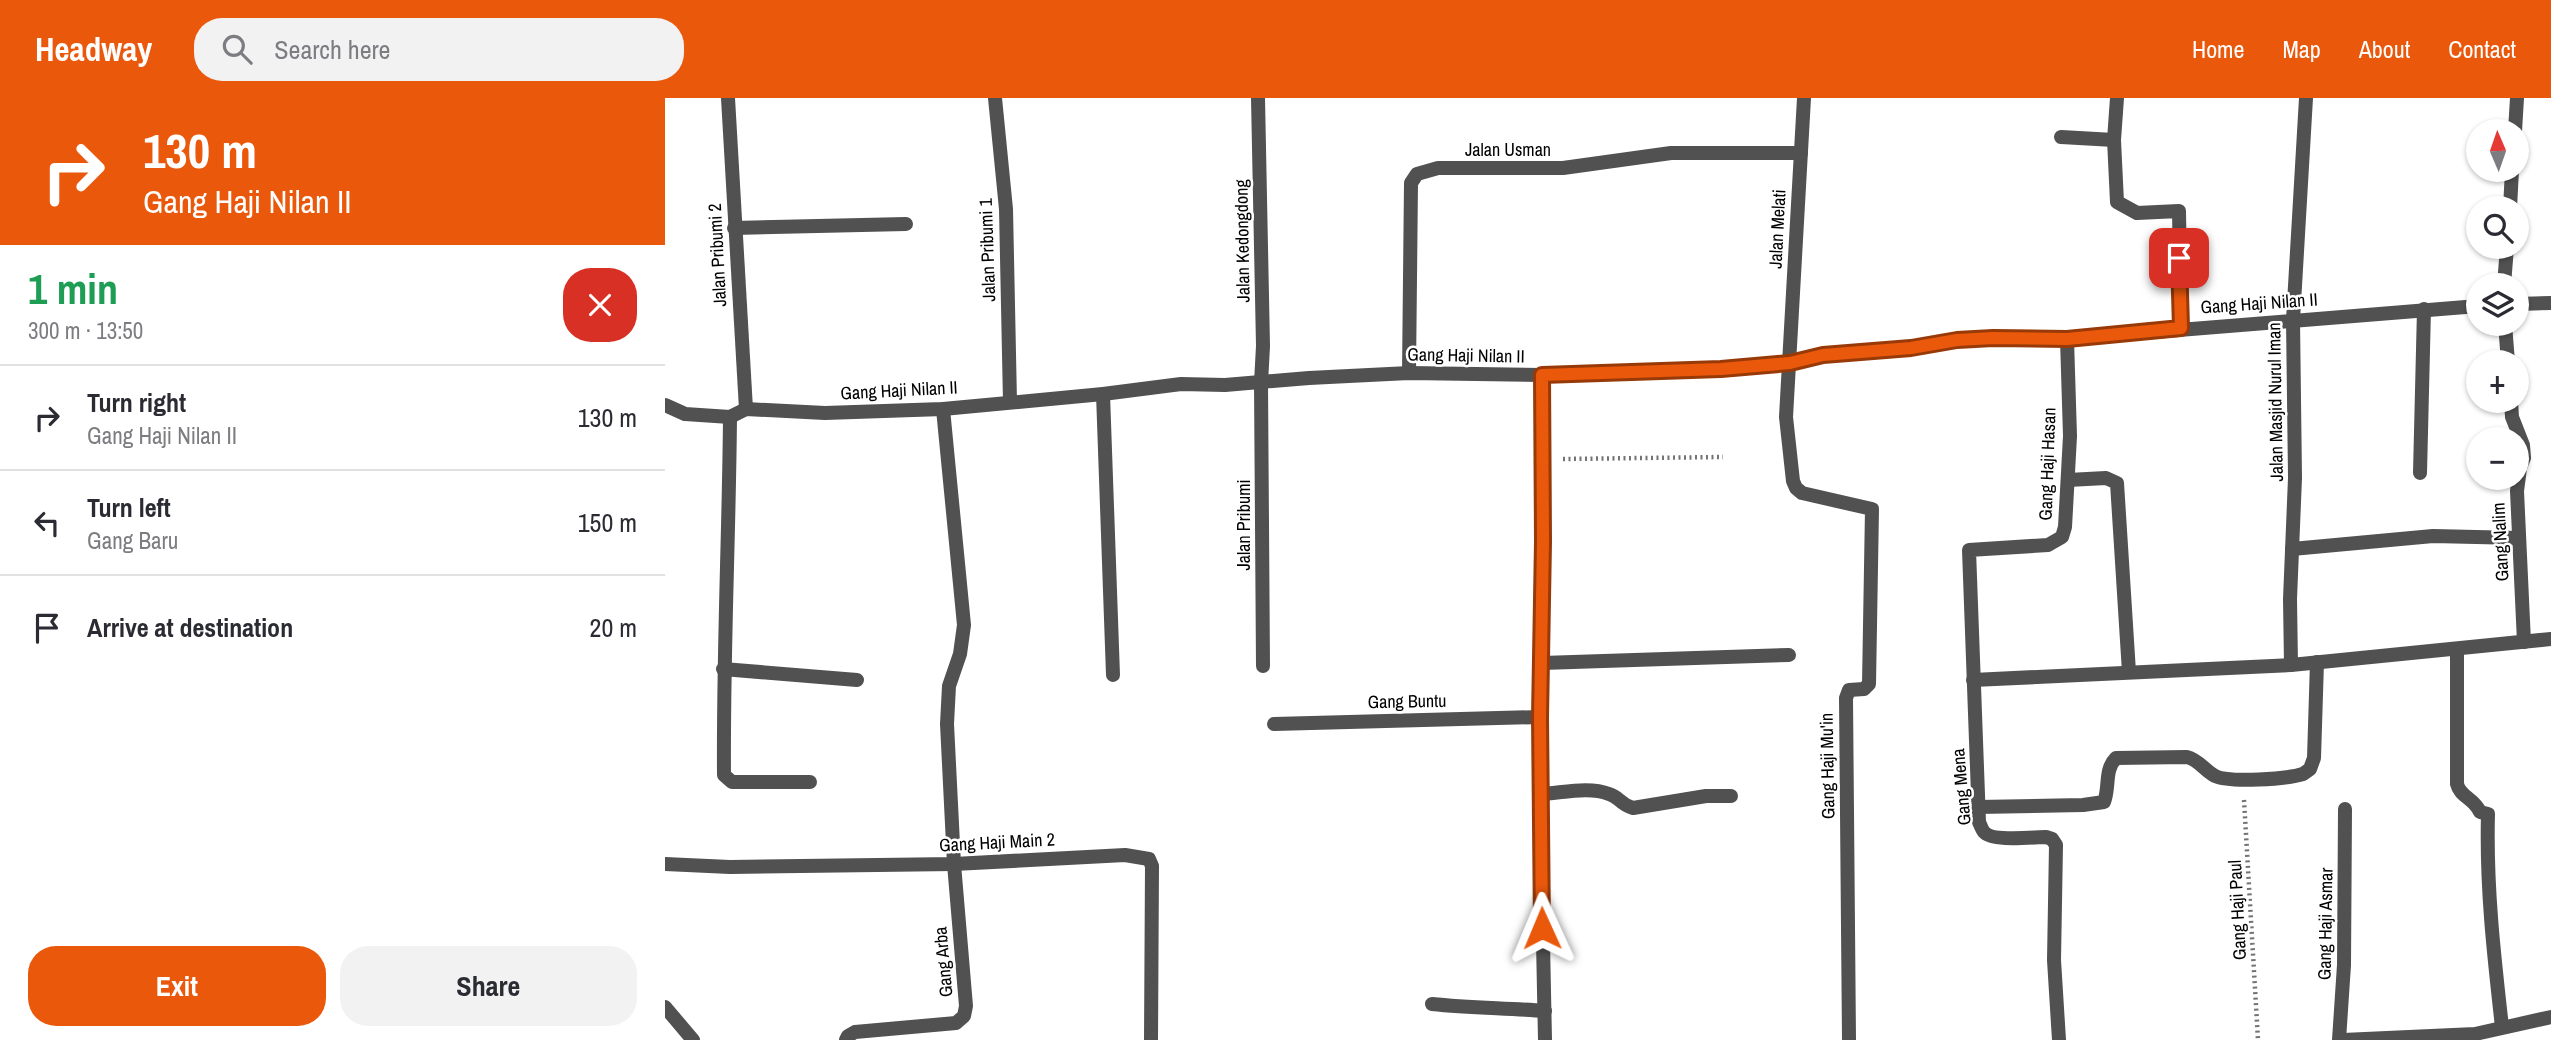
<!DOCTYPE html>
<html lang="en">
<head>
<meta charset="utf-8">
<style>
  :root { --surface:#fff; --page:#f2f2f3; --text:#2b2b33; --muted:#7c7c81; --line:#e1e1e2; --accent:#ea580c }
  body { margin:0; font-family:"Archivo Narrow",sans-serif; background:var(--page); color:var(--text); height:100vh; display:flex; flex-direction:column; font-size:26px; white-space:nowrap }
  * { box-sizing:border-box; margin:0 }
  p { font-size:23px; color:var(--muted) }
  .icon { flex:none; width:38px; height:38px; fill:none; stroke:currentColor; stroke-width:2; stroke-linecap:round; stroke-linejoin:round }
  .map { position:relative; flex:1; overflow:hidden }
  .details { display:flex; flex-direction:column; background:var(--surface); width:665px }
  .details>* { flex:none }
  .guide { background:#ea580c; color:#fff; overflow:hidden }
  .needle { width:46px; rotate:358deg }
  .buttons { position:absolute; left:1801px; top:21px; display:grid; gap:14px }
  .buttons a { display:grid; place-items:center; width:63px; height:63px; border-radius:50%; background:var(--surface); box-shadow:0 2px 5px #0004; font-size:35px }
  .pin { position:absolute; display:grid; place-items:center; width:60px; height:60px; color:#fff; margin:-30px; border-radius:14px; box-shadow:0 4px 10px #0006 }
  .me { position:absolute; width:77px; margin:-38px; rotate:359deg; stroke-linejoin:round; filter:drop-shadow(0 0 5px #0008) }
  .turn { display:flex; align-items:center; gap:24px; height:147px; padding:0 28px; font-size:32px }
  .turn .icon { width:91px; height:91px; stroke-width:2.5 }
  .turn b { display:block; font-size:49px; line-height:60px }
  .round { display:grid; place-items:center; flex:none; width:74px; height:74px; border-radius:28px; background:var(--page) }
  .headline { display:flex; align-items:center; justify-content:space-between; height:119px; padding:0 28px }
  h1 { font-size:42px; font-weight:700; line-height:52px; color:#1e9e55 }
  .action { display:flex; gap:14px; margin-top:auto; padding:14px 28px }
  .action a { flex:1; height:80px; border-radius:28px; background:var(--accent); color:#fff; font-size:28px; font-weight:700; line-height:80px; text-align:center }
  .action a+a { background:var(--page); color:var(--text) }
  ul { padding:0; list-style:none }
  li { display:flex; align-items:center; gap:21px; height:105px; padding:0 28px; border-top:2px solid var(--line) }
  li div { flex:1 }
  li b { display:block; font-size:26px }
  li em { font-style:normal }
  header { display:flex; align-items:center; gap:42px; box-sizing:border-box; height:98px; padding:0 35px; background:var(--accent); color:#fff }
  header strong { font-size:33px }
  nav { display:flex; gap:38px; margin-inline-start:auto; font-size:24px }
  .search { width:490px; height:63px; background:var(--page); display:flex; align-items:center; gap:18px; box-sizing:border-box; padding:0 24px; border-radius:28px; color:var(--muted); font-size:26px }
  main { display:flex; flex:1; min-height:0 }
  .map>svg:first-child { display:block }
</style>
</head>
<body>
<header>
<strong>Headway</strong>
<div class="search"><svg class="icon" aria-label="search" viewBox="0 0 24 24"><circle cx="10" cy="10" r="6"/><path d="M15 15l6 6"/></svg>Search here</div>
<nav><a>Home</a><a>Map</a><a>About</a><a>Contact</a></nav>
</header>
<main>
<section class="details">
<div class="guide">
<div class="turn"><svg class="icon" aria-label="right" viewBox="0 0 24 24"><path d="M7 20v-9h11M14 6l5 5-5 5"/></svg><div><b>130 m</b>Gang Haji Nilan II</div></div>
</div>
<div class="headline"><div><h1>1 min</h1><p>300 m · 13:50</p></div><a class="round" style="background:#d93025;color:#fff"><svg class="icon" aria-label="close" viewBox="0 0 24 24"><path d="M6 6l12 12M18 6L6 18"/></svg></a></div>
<ul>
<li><svg class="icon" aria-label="right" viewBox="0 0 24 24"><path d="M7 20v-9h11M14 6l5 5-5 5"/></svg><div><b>Turn right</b><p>Gang Haji Nilan II</p></div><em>130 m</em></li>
<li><svg class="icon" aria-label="left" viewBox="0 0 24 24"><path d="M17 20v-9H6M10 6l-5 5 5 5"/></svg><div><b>Turn left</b><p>Gang Baru</p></div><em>150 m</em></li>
<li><svg class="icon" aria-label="arrive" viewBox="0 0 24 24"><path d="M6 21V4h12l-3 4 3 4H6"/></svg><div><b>Arrive at destination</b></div><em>20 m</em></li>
</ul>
<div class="action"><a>Exit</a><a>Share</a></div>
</section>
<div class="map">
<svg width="1886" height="942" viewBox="0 0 1886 942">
  <rect width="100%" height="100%" fill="#fff"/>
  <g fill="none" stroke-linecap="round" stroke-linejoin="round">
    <g stroke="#737373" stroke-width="4.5" stroke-dasharray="2 3.5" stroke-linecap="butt">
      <polyline points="898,361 1058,359"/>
      <polyline points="1579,702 1593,942"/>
    </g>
    <g stroke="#515151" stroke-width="14">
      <polyline points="877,565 1124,557"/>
      <path d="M767,906C805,910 842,910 880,913"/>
    </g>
    <g stroke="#515151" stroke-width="14">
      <polyline points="63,0 81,311"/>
      <polyline points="330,0 341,111 345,304"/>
      <polyline points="593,0 598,248 596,285 598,568"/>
      <polyline points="1139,0 1121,319 1128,383 1131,390 1137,395 1207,411 1204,586 1199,591 1184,592 1181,600 1184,942"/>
      <polyline points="1452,0 1449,42 1452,104 1472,115 1514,113 1516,230"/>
      <polyline points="1850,33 1852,0"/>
      <polyline points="1396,39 1449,42"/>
      <polyline points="1845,110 1847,72"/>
      <polyline points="69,130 241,126"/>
      <polyline points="1839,187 1842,149"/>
      <polyline points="1852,206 1886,205"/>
      <polyline points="1840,226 1843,264"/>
      <polyline points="744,275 746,85 752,76 773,70 898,70 1006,55 1136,55"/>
      <polyline points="877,277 875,696 880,942"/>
      <polyline points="438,296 448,577"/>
      <polyline points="1846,303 1847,319 1858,347 1859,360 1855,370 1852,393 1859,544"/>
      <polyline points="0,307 20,316 65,319 81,311 160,315 278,311 438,296 516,286 560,287 644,280 744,275 877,277 1056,271 1125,265 1158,257 1246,250 1292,242 1402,241 1813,208"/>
      <path d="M65,319C64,438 58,558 59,677L67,684H145"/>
      <polyline points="1755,375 1759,211"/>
      <polyline points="1403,382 1441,380 1452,385 1464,574"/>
      <polyline points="1627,451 1768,438 1854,440"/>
      <path d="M1792,551V686C1795,699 1809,700 1815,714L1823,716C1821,788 1829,858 1837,929"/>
      <polyline points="1626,567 1625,501 1630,380 1628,222 1641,0"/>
      <polyline points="58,571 192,582"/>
      <polyline points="1308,582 1626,567 1886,541"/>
      <polyline points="609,626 875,619"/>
      <path d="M875,696C897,695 924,688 944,696C955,699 954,706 968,710L1041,698H1066"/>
      <path d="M1313,709L1418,707L1439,704C1445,689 1439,672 1451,660L1522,659C1534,662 1539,672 1550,678C1565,685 1622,681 1638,676L1645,671L1649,660L1652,564"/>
      <polyline points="0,766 65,769 289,766 460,757 484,761 487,768 486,942"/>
      <polyline points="0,909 28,942"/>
      <polyline points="181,942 183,938 190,934 291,925 299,918 301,908 289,766 282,626 284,588 295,556 299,527 278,311"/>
      <path d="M1394,942L1389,862L1391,747L1387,741L1381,739C1368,739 1327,744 1319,734C1317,732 1315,726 1314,724L1304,452L1383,447L1397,439L1400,429L1405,338L1402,241"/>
      <polyline points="1674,942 1679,867 1680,711"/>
      <polyline points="1678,942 1810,936 1886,919"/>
    </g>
  </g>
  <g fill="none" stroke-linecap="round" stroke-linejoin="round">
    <defs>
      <polyline id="route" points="877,830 875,619 878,443 877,277 1056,271 1125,265 1158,257 1246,250 1292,242 1328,240 1402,241 1516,230 1514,160"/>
    </defs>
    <use href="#route" stroke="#983908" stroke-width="18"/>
    <use href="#route" stroke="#ea580c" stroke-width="12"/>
  </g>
  <g text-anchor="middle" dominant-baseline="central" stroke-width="5" stroke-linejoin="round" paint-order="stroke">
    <g font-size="18" fill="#000" stroke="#fff">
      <text x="843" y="51">Jalan Usman</text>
      <text transform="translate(1112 131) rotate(-87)">Jalan Melati</text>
      <text transform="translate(577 143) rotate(-91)">Jalan Kedongdong</text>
      <text transform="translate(322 152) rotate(-92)">Jalan Pribumi 1</text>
      <text transform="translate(52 157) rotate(-93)">Jalan Pribumi 2</text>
      <text transform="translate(1594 205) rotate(-4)">Gang Haji Nilan II</text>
      <text transform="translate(801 257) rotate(1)">Gang Haji Nilan II</text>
      <text transform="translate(234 292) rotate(-3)">Gang Haji Nilan II</text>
      <text transform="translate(1610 304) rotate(-91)">Jalan Masjid Nurul Iman</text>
      <text transform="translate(1382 366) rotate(-88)">Gang Haji Hasan</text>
      <text transform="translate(578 427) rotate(-90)">Jalan Pribumi</text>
      <text transform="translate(1835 444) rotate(-93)">Gang Nalim</text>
      <text transform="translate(742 603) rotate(-1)">Gang Buntu</text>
      <text transform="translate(1162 668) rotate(-91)">Gang Haji Mu'in</text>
      <text transform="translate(1296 689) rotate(-95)">Gang Mena</text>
      <text transform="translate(332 744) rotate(-3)">Gang Haji Main 2</text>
      <text transform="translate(1572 812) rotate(-93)">Gang Haji Paul</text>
      <text transform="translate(1660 826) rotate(-89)">Gang Haji Asmar</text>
      <text transform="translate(278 864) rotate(-95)">Gang Arba</text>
    </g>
  </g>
</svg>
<div class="buttons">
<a><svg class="needle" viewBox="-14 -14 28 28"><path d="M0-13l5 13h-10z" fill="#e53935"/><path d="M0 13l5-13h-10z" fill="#7c7c81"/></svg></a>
<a><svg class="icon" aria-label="search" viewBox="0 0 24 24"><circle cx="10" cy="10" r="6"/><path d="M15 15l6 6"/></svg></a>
<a><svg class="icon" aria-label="layers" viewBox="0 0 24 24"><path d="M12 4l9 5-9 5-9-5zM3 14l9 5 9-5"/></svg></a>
<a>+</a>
<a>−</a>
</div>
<div class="pin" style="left:1514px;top:160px;background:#d93025"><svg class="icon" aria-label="arrive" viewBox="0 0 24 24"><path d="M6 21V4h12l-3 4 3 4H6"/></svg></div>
<svg class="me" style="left:877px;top:830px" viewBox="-20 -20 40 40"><path d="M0-17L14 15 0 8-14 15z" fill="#ea580c" stroke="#fff" stroke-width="4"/></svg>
</div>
</main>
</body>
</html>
